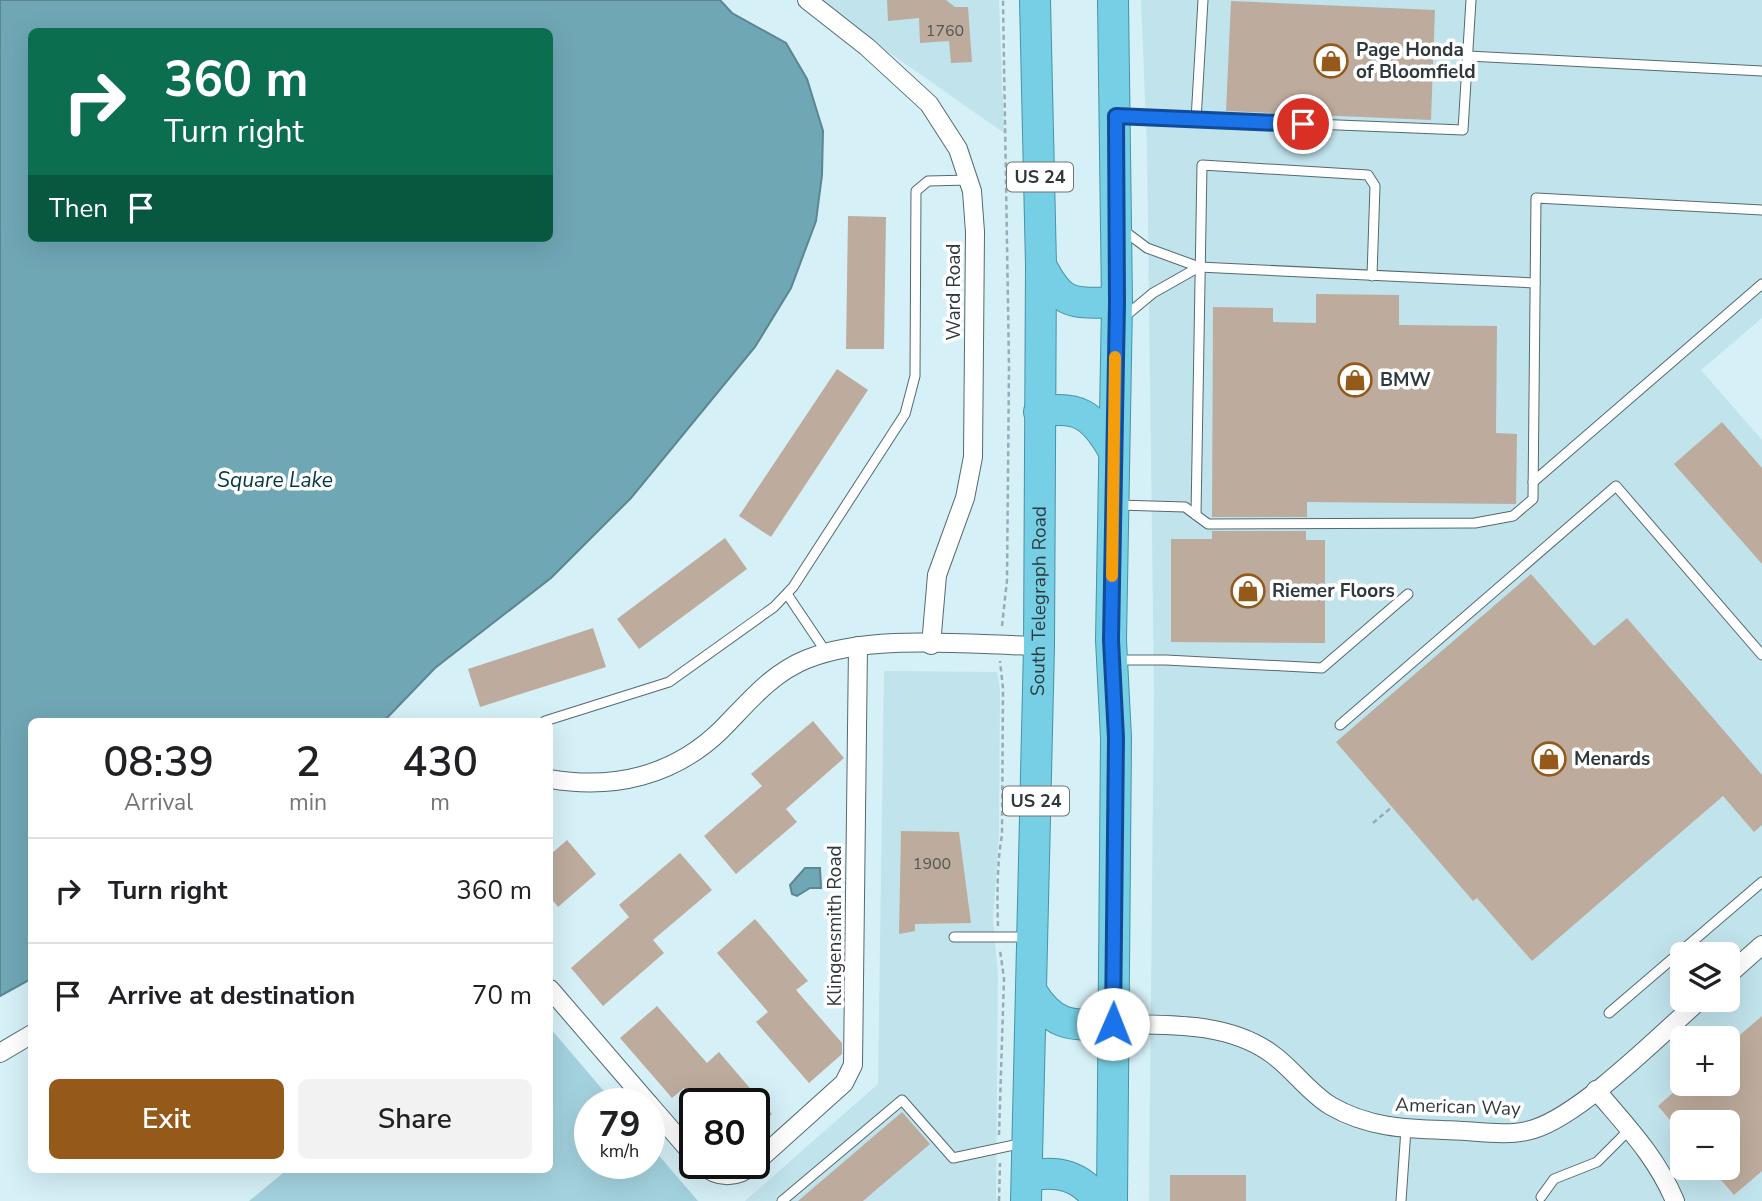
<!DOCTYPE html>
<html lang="en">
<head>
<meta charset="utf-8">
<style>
  :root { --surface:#fff; --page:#f2f2f2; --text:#202124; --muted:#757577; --line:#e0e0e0; --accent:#95591a }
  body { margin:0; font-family:"Nunito Sans",sans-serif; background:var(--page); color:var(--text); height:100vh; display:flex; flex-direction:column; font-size:26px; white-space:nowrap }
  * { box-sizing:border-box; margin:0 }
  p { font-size:23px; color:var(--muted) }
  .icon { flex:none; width:38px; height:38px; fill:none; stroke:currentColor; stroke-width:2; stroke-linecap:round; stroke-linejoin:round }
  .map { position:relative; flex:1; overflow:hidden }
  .drawer { position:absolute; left:28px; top:718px; width:525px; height:455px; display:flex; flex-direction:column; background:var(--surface); border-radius:10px; box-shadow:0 7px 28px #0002 }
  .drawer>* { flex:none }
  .hud { position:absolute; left:28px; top:28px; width:525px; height:214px; border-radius:10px; box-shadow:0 7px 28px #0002; background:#0b6e4f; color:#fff; overflow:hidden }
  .tools { position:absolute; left:1670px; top:942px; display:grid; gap:14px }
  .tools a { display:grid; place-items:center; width:70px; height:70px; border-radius:10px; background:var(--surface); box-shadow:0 7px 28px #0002; font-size:35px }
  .speed { position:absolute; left:574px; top:1088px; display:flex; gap:14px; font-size:35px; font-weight:700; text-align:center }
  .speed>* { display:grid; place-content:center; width:91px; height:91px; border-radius:50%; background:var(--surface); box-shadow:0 7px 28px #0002; line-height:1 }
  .speed small { font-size:18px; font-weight:400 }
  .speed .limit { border:4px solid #111; border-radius:10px; background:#fff; color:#111 }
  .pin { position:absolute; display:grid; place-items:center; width:60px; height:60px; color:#fff; margin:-30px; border:4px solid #fff; border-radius:50%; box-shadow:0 2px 7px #0007 }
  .me { position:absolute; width:77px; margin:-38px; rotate:1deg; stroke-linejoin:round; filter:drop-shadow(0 0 5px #0008) }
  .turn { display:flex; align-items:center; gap:24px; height:147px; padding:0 21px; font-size:32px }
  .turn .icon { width:91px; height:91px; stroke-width:2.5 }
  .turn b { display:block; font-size:49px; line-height:60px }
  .then { display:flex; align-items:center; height:66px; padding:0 21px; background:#0003; gap:14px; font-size:26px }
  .eta { display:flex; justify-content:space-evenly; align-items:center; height:119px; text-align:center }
  .eta b { font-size:42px; font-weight:600; line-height:49px }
  .primary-button { display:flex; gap:14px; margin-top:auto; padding:14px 21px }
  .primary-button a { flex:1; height:80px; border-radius:10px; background:var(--accent); color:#fff; font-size:28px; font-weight:600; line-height:80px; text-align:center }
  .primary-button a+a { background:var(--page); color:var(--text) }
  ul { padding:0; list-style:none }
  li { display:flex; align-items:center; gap:21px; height:105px; padding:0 21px; border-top:2px solid var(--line) }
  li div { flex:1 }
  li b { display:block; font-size:26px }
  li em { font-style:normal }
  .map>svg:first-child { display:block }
</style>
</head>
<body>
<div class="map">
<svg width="1762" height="1201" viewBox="0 0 1762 1201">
  <rect width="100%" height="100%" fill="#d6f0f7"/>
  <g fill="#c1e3ec" fill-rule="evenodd">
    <polygon points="814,0 999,0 1004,133 897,58"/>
    <path d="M1141,0H1762V318L1701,370L1762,440V1201H1149L1154,690L1147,148ZM1682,954H1727V999H1682ZM1682,1038H1727V1083H1682ZM1682,1122H1727V1167H1682Z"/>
    <polygon points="884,671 997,672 1000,689 999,833 993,921 998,974 996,1201 745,1201 878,1084"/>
  </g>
  <polygon fill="#a3d2de" points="550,1028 615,1104 590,1104 590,1164 649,1164 649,1144 698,1201 249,1201 288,1169 550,1169"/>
  <g fill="#70a7b5" stroke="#5c8691" stroke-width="2" fill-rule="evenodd">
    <path d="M0,0H720L732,13L786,43L807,79L823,131L822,175L816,221L791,288L755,347L631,498L551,578L435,668L384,721H32L31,979L0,996ZM32,32H550V238H32Z"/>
    <polygon points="805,868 820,868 821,888 810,888 797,896 792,894 790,885"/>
  </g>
  <g fill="#bdac9d">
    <polygon points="887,0 946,0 955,7 968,7 972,62 951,63 949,41 920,43 919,18 888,21"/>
    <polygon points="1231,1 1435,10 1431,120 1226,111"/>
    <polygon points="848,216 886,217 884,349 846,349"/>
    <polygon points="1316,294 1399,295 1399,325 1497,326 1496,433 1517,434 1516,504 1307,502 1307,517 1212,517 1213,307 1273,308 1273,322 1316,323"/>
    <polygon points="837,369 868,390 771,537 739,516"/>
    <polygon points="1722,422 1762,468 1762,564 1674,464"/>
    <polygon points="1212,531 1306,531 1306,540 1325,540 1325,643 1171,642 1171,539 1212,539"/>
    <polygon points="725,538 747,569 639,649 617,619"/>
    <polygon points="1531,574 1594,646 1627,618 1762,775 1762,825 1754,832 1723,796 1532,961 1477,898 1473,901 1336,742"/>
    <polygon points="593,628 606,667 480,707 468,669"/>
    <polygon points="813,721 844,758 786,809 797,822 736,874 704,836 762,786 751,774"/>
    <polygon points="901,831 959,832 971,923 915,924 915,931 899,934"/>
    <polygon points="567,840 596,874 558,907 550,897 550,855"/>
    <polygon points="680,853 712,890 653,940 664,953 603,1006 571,968 629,917 619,905"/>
    <polygon points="755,919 808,981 796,990 842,1043 842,1054 809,1083 756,1022 768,1012 717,953"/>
    <polygon points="657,1006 707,1063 719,1052 772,1114 754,1130 754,1104 698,1104 684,1088 672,1098 620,1038"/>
    <polygon points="1762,1016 1762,1171 1734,1195 1710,1167 1727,1167 1727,1122 1682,1122 1682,1134 1658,1106 1684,1083 1727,1083 1727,1046"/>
    <polygon points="902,1112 930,1144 863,1201 798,1201"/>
    <rect x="1170" y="1175" width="76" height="26"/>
  </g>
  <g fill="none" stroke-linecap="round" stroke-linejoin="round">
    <defs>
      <g id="service">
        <polyline points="1468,56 1762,71"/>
        <polyline points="1119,116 1463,130 1471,0"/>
        <polyline points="1196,120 1203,0"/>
        <polyline points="1123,230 1147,248 1199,267 1535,283"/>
        <polyline points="1123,318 1153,293 1199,267"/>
        <polyline points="1533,482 1762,284"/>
        <polyline points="1118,505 1185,507 1208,524 1475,523 1513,516 1533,499 1536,198 1762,210"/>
        <polyline points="1196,515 1202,165 1368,175 1375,186 1372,276"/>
        <polyline points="787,594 826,652"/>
        <polyline points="1116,660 1166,660 1322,668 1408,594"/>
        <polyline points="545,721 669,682 774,607 793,587 905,414 915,376 916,191 928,181 969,180"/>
        <polyline points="1340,725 1616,486 1762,655"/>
        <polyline points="954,937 1028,937"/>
        <polyline points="1609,1013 1762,882"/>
        <polyline points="1541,1197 1554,1179 1597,1162 1629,1130"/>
        <polyline points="782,1201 902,1100 953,1158 1023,1143"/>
        <polyline points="1401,1201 1406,1129"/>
      </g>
      <g id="minor">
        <polyline points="807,0 867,47 929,104 958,149 972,191 975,232 973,457 965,498 937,575 931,645"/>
        <path d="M550,779C613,790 674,776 721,730C748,703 770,674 807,659C872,633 968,645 1039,646"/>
        <polyline points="1727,976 1762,945"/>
        <polyline points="550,989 649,1104"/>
        <path d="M1113,1024C1166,1025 1227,1021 1272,1054C1293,1069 1309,1093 1331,1106C1367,1127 1405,1129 1444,1130C1472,1130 1507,1138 1534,1129C1582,1114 1660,1035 1701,999"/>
        <polyline points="0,1053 32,1034"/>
        <path d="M1596,1090C1627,1127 1656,1156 1675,1201"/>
        <polyline points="649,1104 695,1157"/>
        <path d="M701,1164C718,1179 737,1179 754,1164"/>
        <polyline points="754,1164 844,1083 853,1065 858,646"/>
      </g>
      <g id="trunk">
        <path d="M1041,265C1063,308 1072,302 1117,303"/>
        <path d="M1039,412C1078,405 1093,415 1113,450"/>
        <path d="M1032,992C1055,1029 1073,1025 1113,1024"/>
        <path d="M1027,1176C1058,1170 1080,1175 1099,1201"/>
        <path id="s1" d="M1026,1201L1039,646L1041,265L1035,0"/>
        <polyline points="1112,1201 1116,738 1111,640 1117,303 1113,0"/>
      </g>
    </defs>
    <use href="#service" stroke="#536a70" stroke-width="11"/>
    <use href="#minor" stroke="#536a70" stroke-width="20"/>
    <use href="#trunk" stroke="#4793a5" stroke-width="32"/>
    <g stroke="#98adb2" stroke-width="2.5" stroke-dasharray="5 3.5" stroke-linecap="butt">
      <polyline points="1002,626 1007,580 1009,366 1003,0"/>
      <polyline points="1373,823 1392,807"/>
      <path d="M998,926C997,899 997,861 1002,835L1003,688L1000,661"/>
      <polyline points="999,1135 1004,978 1000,950"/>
      <polyline points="999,1201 1000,1163"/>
    </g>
    <use href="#service" stroke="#fff" stroke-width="9"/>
    <use href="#minor" stroke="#fff" stroke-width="18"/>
    <use href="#trunk" stroke="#76cfe4" stroke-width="30"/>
  </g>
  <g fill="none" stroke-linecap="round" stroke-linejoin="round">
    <defs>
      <polyline id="route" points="1113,1024 1116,738 1111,640 1117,303 1116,116 1303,124"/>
    </defs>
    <use href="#route" stroke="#114b97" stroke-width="18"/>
    <use href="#route" stroke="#1a73e8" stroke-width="12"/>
    <polyline stroke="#f59e0b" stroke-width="12" points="1112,576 1115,357"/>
  </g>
  <defs>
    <symbol id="shop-ring" viewBox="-11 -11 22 22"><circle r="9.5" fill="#fff" stroke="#95591a" stroke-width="1.5"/><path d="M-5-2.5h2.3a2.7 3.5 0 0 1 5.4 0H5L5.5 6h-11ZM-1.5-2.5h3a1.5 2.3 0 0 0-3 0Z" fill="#95591a"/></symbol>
  </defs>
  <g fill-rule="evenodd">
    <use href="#shop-ring" x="1312" y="42" width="38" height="38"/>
    <use href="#shop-ring" x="1336" y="361" width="38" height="38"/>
    <use href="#shop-ring" x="1229" y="572" width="38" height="38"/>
    <use href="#shop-ring" x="1530" y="740" width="38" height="38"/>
  </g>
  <g text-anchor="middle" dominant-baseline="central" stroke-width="7" stroke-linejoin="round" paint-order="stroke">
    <g font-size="16" fill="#525654">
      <text x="945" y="31">1760</text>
      <text x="932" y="864">1900</text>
    </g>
    <g fill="#fff" stroke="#6d7476" stroke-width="2">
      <rect x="1007" y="162.5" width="66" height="29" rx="5"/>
      <rect x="1003" y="786.5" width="66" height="29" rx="5"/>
    </g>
    <g font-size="18" font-weight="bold" fill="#2f393c">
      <text x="1040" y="177">US 24</text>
      <text x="1036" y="801">US 24</text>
    </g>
    <g font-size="19" font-weight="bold" fill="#2f393c" stroke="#fff" text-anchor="start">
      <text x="1356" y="50">Page Honda<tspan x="1356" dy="22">of Bloomfield</tspan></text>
      <text x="1380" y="380">BMW</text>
      <text x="1272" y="591">Riemer Floors</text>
      <text x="1574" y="759">Menards</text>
    </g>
    <g font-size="19" fill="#2f393c" stroke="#fff">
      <text transform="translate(954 292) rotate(-90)">Ward Road</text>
      <text stroke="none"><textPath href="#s1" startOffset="600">South Telegraph Road</textPath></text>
      <text transform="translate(835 926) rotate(-90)">Klingensmith Road</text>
      <text transform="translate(1458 1107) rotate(2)">American Way</text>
    </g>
    <g font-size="21" font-style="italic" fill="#023843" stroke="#fff">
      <text x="275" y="480">Square Lake</text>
    </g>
  </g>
</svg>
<div class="tools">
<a><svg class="icon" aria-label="layers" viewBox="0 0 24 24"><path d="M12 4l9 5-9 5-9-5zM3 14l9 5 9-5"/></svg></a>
<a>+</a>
<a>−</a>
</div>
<div class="speed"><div>79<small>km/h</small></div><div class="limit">80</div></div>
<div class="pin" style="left:1303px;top:124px;background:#d93025"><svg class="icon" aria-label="arrive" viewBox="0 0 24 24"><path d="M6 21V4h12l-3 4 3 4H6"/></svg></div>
<svg class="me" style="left:1113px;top:1024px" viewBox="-20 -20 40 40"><circle r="19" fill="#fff"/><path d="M0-13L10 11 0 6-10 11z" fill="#1a73e8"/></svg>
<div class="hud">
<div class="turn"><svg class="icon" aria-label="right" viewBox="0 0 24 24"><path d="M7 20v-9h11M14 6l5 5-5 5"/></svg><div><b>360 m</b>Turn right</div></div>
<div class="then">Then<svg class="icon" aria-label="arrive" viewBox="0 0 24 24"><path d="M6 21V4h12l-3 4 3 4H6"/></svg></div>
</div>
<section class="drawer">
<div class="eta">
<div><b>08:39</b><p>Arrival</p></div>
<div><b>2</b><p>min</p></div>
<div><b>430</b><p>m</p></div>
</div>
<ul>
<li><svg class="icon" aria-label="right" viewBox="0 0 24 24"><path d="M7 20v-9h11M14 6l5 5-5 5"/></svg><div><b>Turn right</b></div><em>360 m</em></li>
<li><svg class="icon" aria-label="arrive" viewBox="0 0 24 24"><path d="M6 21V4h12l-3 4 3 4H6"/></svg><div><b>Arrive at destination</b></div><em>70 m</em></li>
</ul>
<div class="primary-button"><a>Exit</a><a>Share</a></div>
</section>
</div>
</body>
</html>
